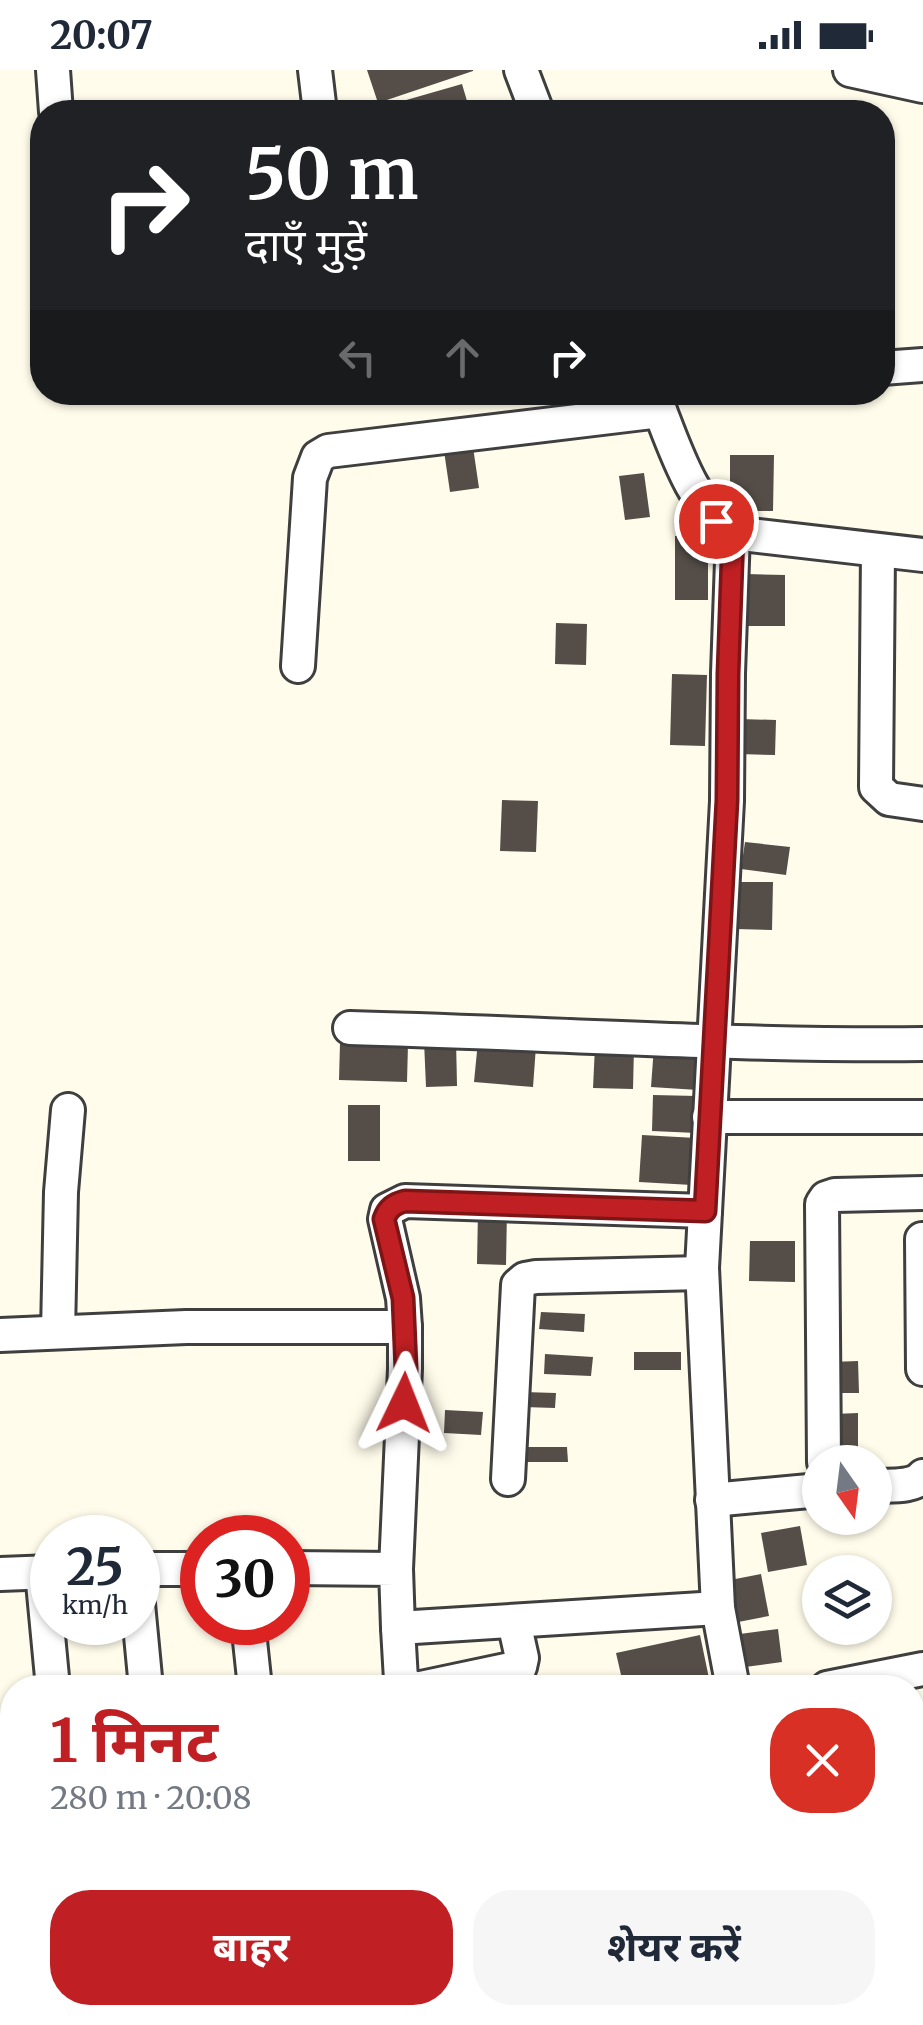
<!DOCTYPE html>
<html lang="hi">
<head>
<meta charset="utf-8">
<style>
  :root { --surface:#fff; --page:#f6f6f7; --text:#1f2937; --muted:#747a83; --accent:#c02023 }
  body { margin:0; font-family:Merriweather,"Noto Sans Devanagari",serif; background:var(--page); color:var(--text); height:100vh; display:flex; flex-direction:column; font-size:38px; white-space:nowrap }
  * { box-sizing:border-box; margin:0 }
  p { font-size:32px; color:var(--muted) }
  .icon { flex:none; width:55px; height:55px; fill:none; stroke:currentColor; stroke-width:2; stroke-linecap:round; stroke-linejoin:round }
  .map { position:relative; flex:1; overflow:hidden }
  .drawer { position:absolute; left:0px; top:1605px; width:925px; height:350px; display:flex; flex-direction:column; background:var(--surface); border-radius:40px 40px 0 0; box-shadow:0 2px 8px #0004 }
  .drawer>* { flex:none }
  .top-card { position:absolute; left:30px; top:30px; width:865px; height:305px; border-radius:40px; box-shadow:0 2px 8px #0004; background:#202124; color:#fff; overflow:hidden }
  .needle { width:65px; rotate:166deg }
  .controls { position:absolute; left:802px; top:1375px; display:grid; gap:20px }
  .controls a { display:grid; place-items:center; width:90px; height:90px; border-radius:50%; background:var(--surface); box-shadow:0 2px 8px #0004; font-size:50px }
  .speed { position:absolute; left:30px; top:1445px; display:flex; gap:20px; font-size:50px; font-weight:700; text-align:center }
  .speed>* { display:grid; place-content:center; width:130px; height:130px; border-radius:50%; background:var(--surface); box-shadow:0 2px 8px #0004; line-height:1 }
  .speed small { font-size:25px; font-weight:400 }
  .speed .limit { border:15px solid #d22; background:#fff; color:#111 }
  .pin { position:absolute; display:grid; place-items:center; width:85px; height:85px; color:#fff; margin:-42px; border:5px solid #fff; border-radius:50%; box-shadow:0 2px 10px #0007 }
  .me { position:absolute; width:110px; margin:-55px; rotate:2deg; stroke-linejoin:round; filter:drop-shadow(0 0 8px #0008) }
  .turn { display:flex; align-items:center; gap:35px; height:210px; padding:0 50px; font-size:45px }
  .turn .icon { width:130px; height:130px; stroke-width:2.5 }
  .turn b { display:block; font-size:70px; line-height:85px }
  .lanes { display:flex; align-items:center; height:95px; padding:0 50px; background:#0003; justify-content:center; gap:50px; direction:ltr }
  .lanes .off { opacity:.35 }
  .round { display:grid; place-items:center; flex:none; width:105px; height:105px; border-radius:40px; background:var(--page) }
  .summary { display:flex; align-items:center; justify-content:space-between; height:170px; padding:0 50px }
  h1 { font-size:60px; font-weight:700; line-height:75px; color:var(--accent) }
  .primary-button { display:flex; gap:20px; margin-top:auto; padding:20px 50px }
  .primary-button a { flex:1; height:115px; border-radius:40px; background:var(--accent); color:#fff; font-size:40px; font-weight:700; line-height:115px; text-align:center }
  .primary-button a+a { background:var(--page); color:var(--text) }
  .status { display:flex; justify-content:space-between; align-items:center; height:70px; padding:0 50px; background:var(--surface); direction:ltr }
  .status svg { height:28px; fill:currentColor }
  .map>svg:first-child { display:block }
</style>
</head>
<body>
<div class="status"><b>20:07</b><svg viewBox="0 0 49 12"><path d="M0 12V9h3v3zM5 12V6h3v6zM10 12V3h3v9zM15 12V0h3v12zM26 1h20v11H26zM47 4h2v5h-2z"/></svg></div>
<div class="map">
<svg width="923" height="1955" viewBox="0 0 923 1955">
  <rect width="100%" height="100%" fill="#fffceb"/>
  <g fill="#554e48">
    <polygon points="367,0 473,0 473,1 378,33"/>
    <polygon points="462,14 470,41 368,42 368,41"/>
    <polygon points="473,377 479,418 450,422 444,381"/>
    <polygon points="730,385 774,385 773,441 730,441"/>
    <polygon points="644,403 650,447 625,450 619,406"/>
    <rect x="675" y="466" width="33" height="64"/>
    <polygon points="747,504 785,505 785,556 746,556"/>
    <polygon points="556,553 587,554 586,595 555,594"/>
    <polygon points="672,604 707,605 705,676 670,675"/>
    <polygon points="739,649 776,650 775,685 738,684"/>
    <polygon points="502,730 538,731 536,782 500,781"/>
    <polygon points="745,772 790,777 786,805 741,799"/>
    <polygon points="737,812 773,812 772,860 736,859"/>
    <polygon points="456,969 457,1016 426,1017 424,971"/>
    <polygon points="478,971 536,976 533,1017 474,1012"/>
    <polygon points="340,973 408,974 407,1012 339,1010"/>
    <polygon points="595,976 634,977 633,1019 593,1018"/>
    <polygon points="654,976 701,979 698,1020 651,1017"/>
    <polygon points="653,1025 697,1026 696,1063 652,1061"/>
    <rect x="348" y="1035" width="32" height="56"/>
    <polygon points="642,1065 696,1068 692,1115 639,1112"/>
    <polygon points="478,1140 507,1140 506,1195 477,1194"/>
    <polygon points="750,1171 795,1171 795,1212 749,1211"/>
    <polygon points="541,1242 585,1244 584,1262 539,1259"/>
    <rect x="634" y="1282" width="47" height="18"/>
    <polygon points="545,1284 593,1287 591,1306 544,1304"/>
    <polygon points="858,1291 859,1323 832,1323 831,1292"/>
    <polygon points="524,1322 556,1323 555,1338 523,1337"/>
    <polygon points="445,1340 483,1342 481,1365 444,1363"/>
    <polygon points="858,1343 858,1381 834,1381 834,1344"/>
    <polygon points="520,1377 567,1377 568,1392 520,1392"/>
    <polygon points="800,1456 807,1495 768,1502 761,1463"/>
    <polygon points="761,1504 769,1546 728,1554 720,1512"/>
    <polygon points="778,1559 782,1592 745,1597 740,1564"/>
    <polygon points="700,1565 711,1618 624,1618 616,1583"/>
    <polygon points="707,1942 749,1942 749,1943 712,1955"/>
  </g>
  <g fill="none" stroke-linecap="round" stroke-linejoin="round">
    <defs>
      <g id="minor">
        <polyline points="53,0 56,42"/>
        <polyline points="315,0 320,42"/>
        <polyline points="521,0 537,42"/>
        <polyline points="850,0 923,16"/>
        <polyline points="882,298 923,295"/>
        <path d="M653,323C673,371 689,433 733,463L923,485"/>
        <polyline points="878,481 876,717 889,729 923,734"/>
        <polyline points="298,596 310,408 318,387 328,381 660,341"/>
        <path d="M350,958C541,963 732,976 923,974"/>
        <polyline points="709,1047 923,1047"/>
        <polyline points="922,1169 923,1299"/>
        <polyline points="58,1262 61,1122 68,1040"/>
        <polyline points="0,1265 186,1257 405,1257"/>
        <polyline points="824,1392 822,1134 826,1128 835,1125 923,1123"/>
        <polyline points="508,1409 518,1215 525,1209 536,1207 702,1203"/>
        <path d="M875,1416C891,1415 913,1418 923,1406"/>
        <polyline points="712,1430 820,1420"/>
        <polyline points="288,1498 396,1499 398,1558 718,1538"/>
        <polyline points="138,1499 202,1499"/>
        <polyline points="396,1499 405,1299 405,1257 403,1228 385,1149 387,1140 405,1131 705,1141"/>
        <polyline points="42,1502 53,1618"/>
        <polyline points="0,1504 52,1502"/>
        <polyline points="138,1534 146,1618"/>
        <polyline points="248,1552 255,1618"/>
        <polyline points="398,1558 401,1610 412,1618"/>
        <polyline points="421,1618 520,1597 522,1588 514,1552"/>
        <polyline points="733,1618 718,1538 702,1198 727,731 728,603 733,463"/>
        <polyline points="827,1618 923,1599"/>
        <polyline points="912,1704 923,1702"/>
        <polyline points="912,1807 923,1805"/>
        <polyline points="83,1942 84,1955"/>
        <polyline points="188,1942 190,1955"/>
        <polyline points="790,1942 792,1955"/>
        <polyline points="903,1942 907,1955"/>
      </g>
    </defs>
    <use href="#minor" stroke="#3f3f3f" stroke-width="38"/>
    <use href="#minor" stroke="#fff" stroke-width="32"/>
  </g>
  <g fill="none" stroke-linecap="round" stroke-linejoin="round">
    <defs>
      <path id="route" d="M404,1333L406,1299L403,1228L384,1149C388,1138 394,1134 405,1131L705,1141L727,730L728,604L733,463L716,451"/>
    </defs>
    <use href="#route" stroke="#7d1517" stroke-width="25"/>
    <use href="#route" stroke="#c02023" stroke-width="18"/>
  </g>
</svg>
<div class="controls">
<a><svg class="needle" viewBox="-14 -14 28 28"><path d="M0-13l5 13h-10z" fill="#e53935"/><path d="M0 13l5-13h-10z" fill="#747a83"/></svg></a>
<a><svg class="icon" aria-label="layers" viewBox="0 0 24 24"><path d="M12 4l9 5-9 5-9-5zM3 14l9 5 9-5"/></svg></a>
</div>
<div class="speed"><div>25<small>km/h</small></div><div class="limit">30</div></div>
<div class="pin" style="left:716px;top:451px;background:#d93025"><svg class="icon" aria-label="arrive" viewBox="0 0 24 24"><path d="M6 21V4h12l-3 4 3 4H6"/></svg></div>
<svg class="me" style="left:404px;top:1333px" viewBox="-20 -20 40 40"><path d="M0-17L14 15 0 8-14 15z" fill="#c02023" stroke="#fff" stroke-width="4"/></svg>
<div class="top-card">
<div class="turn"><svg class="icon" aria-label="right" viewBox="0 0 24 24"><path d="M7 20v-9h11M14 6l5 5-5 5"/></svg><div><b>50 m</b>दाएँ मुड़ें</div></div>
<div class="lanes"><svg class="icon off" aria-label="left" viewBox="0 0 24 24"><path d="M17 20v-9H6M10 6l-5 5 5 5"/></svg><svg class="icon off" aria-label="ahead" viewBox="0 0 24 24"><path d="M12 20V5M6 11l6-6 6 6"/></svg><svg class="icon" aria-label="right" viewBox="0 0 24 24"><path d="M7 20v-9h11M14 6l5 5-5 5"/></svg></div>
</div>
<section class="drawer">
<div class="summary"><div><h1>1 मिनट</h1><p>280 m · 20:08</p></div><a class="round" style="background:#d93025;color:#fff"><svg class="icon" aria-label="close" viewBox="0 0 24 24"><path d="M6 6l12 12M18 6L6 18"/></svg></a></div>
<div class="primary-button"><a>बाहर</a><a>शेयर करें</a></div>
</section>
</div>
</body>
</html>
